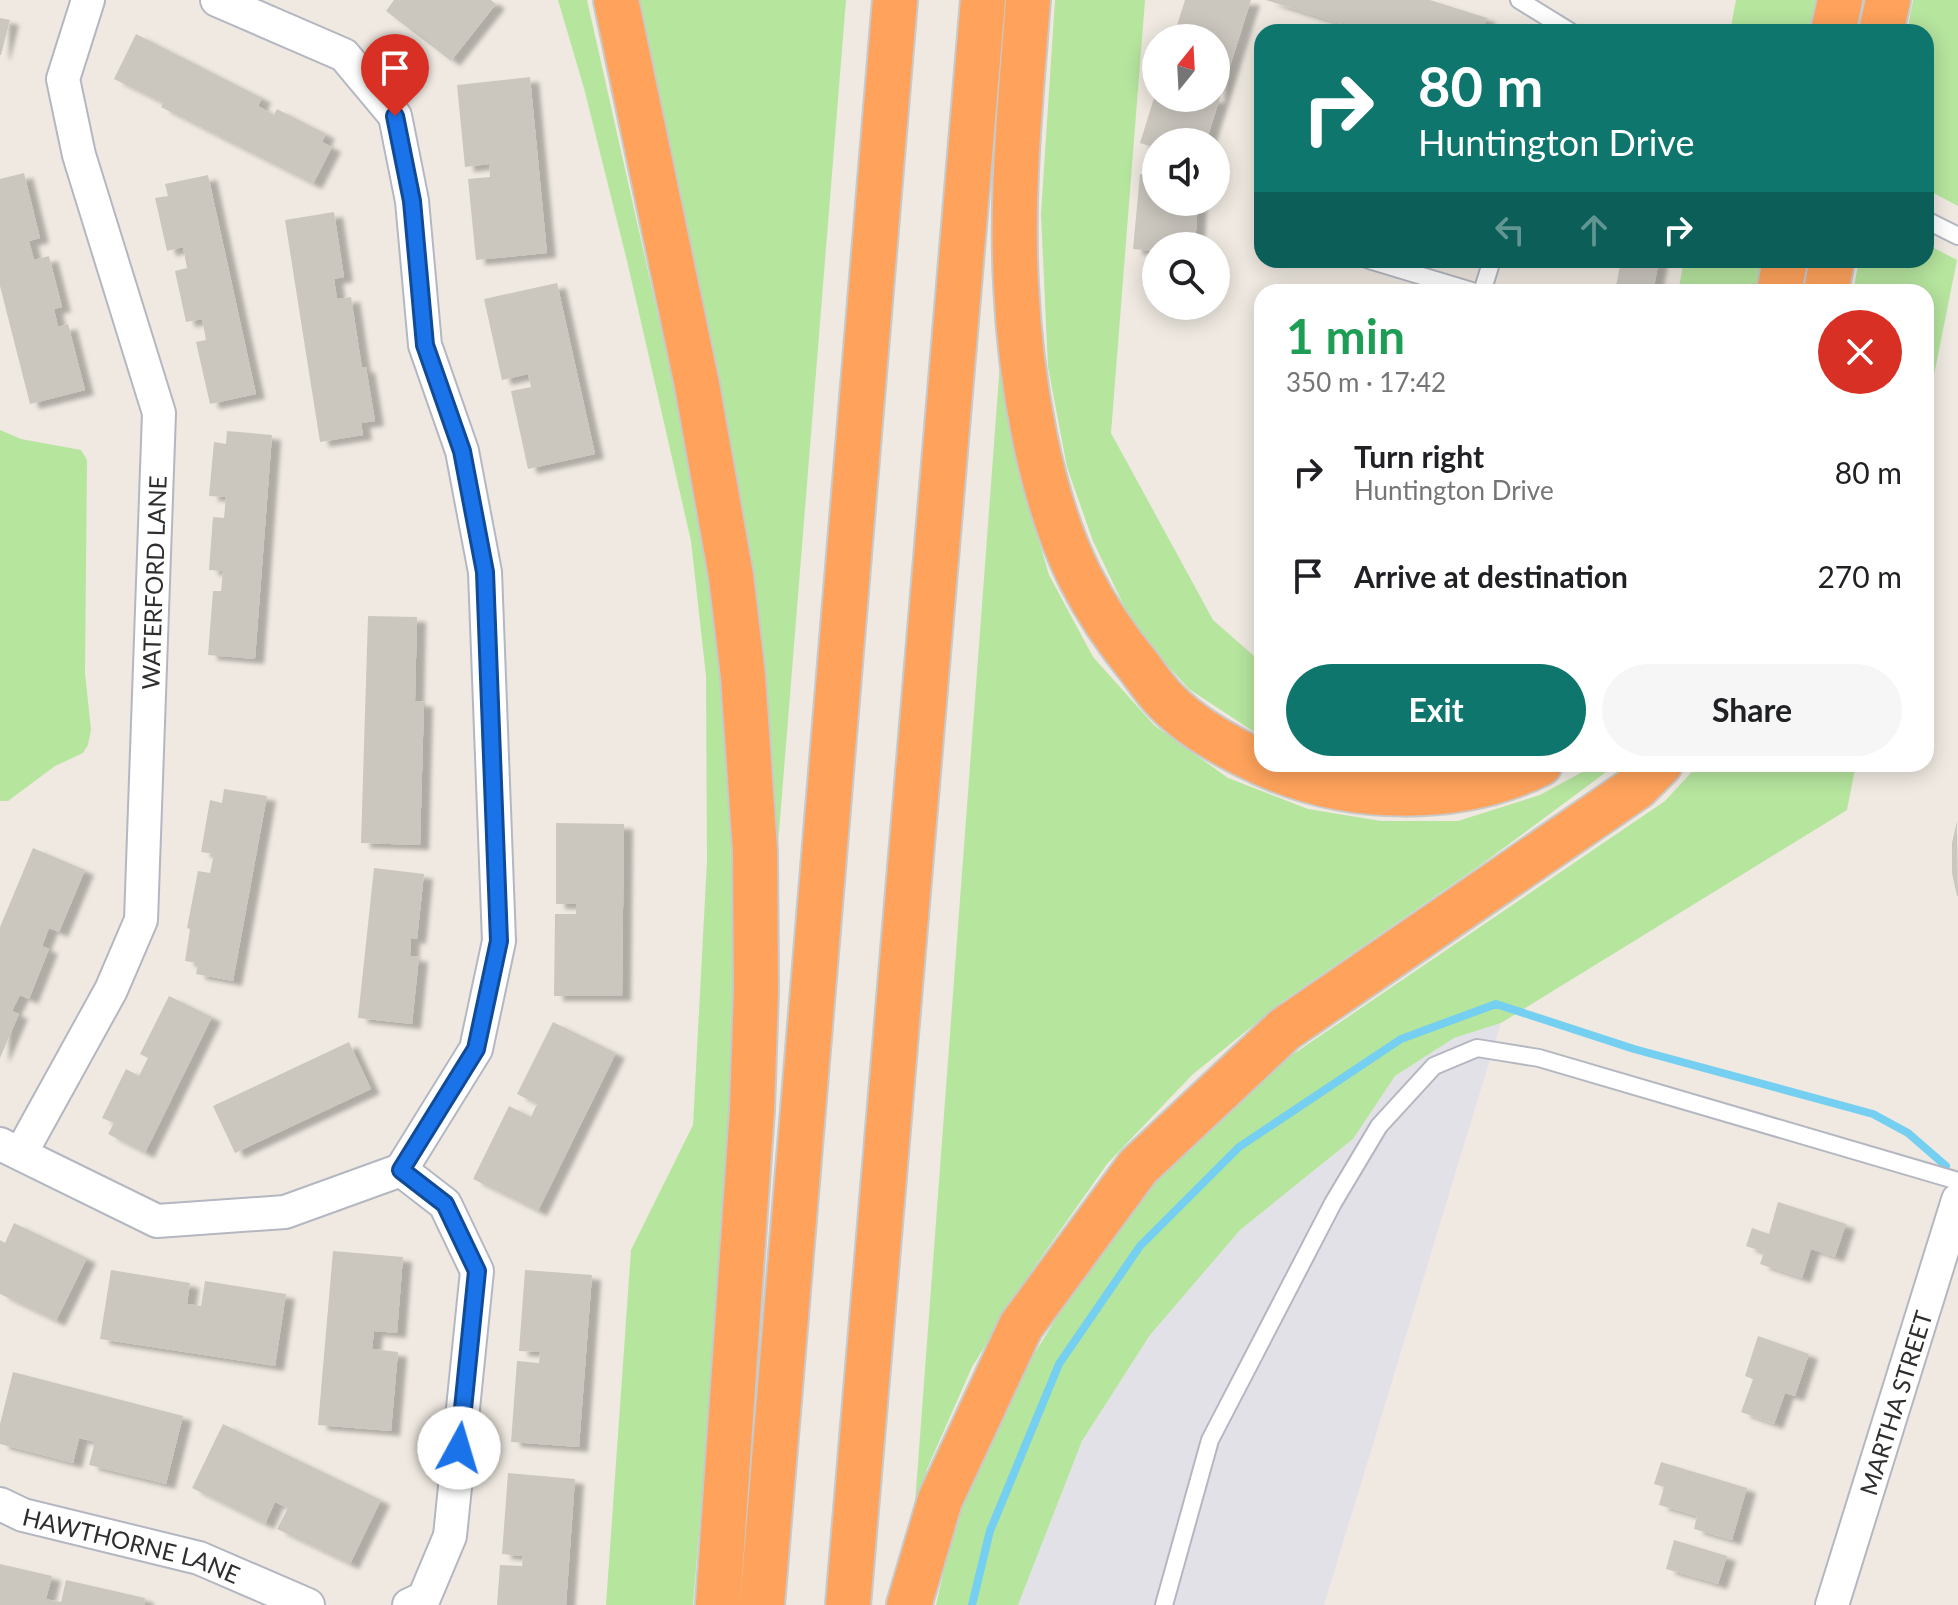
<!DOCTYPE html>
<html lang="en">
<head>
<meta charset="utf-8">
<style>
  :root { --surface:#fff; --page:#f6f6f6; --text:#202124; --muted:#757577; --accent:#0f766e }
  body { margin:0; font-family:Lato,sans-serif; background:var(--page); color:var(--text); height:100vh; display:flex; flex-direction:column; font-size:30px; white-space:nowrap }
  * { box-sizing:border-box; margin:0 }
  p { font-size:26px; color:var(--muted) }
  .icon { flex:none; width:44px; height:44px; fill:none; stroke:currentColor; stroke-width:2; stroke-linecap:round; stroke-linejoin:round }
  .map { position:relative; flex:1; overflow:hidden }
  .details { position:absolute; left:1254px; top:284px; width:680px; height:488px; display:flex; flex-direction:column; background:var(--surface); border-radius:24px; box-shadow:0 4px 20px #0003 }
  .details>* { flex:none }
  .guide { position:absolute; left:1254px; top:24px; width:680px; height:244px; border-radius:24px; box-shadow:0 4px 20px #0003; background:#0f766e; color:#fff; overflow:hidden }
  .needle { width:52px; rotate:18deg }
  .tools { position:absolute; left:1142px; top:24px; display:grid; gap:16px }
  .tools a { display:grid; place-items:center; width:88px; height:88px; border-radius:50%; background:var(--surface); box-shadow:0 4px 20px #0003; font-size:40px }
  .pin { position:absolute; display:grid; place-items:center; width:68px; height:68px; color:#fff; margin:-82px -34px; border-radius:50% 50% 50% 0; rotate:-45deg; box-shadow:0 0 8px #0007 }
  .pin .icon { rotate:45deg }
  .me { position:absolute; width:88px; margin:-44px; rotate:6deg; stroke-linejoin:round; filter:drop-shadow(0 0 6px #0008) }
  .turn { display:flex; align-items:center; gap:28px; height:168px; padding:0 32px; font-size:36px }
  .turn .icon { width:104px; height:104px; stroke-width:2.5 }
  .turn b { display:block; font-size:56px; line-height:68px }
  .lanes { display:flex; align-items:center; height:76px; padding:0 32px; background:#0003; justify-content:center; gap:40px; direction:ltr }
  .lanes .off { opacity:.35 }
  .round { display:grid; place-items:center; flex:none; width:84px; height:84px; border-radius:42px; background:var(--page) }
  .overview { display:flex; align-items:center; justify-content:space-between; height:136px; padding:0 32px }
  h1 { font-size:48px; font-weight:700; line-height:60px; color:#1e9e55 }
  .cta { display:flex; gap:16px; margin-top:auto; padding:16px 32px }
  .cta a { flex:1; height:92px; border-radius:48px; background:var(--accent); color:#fff; font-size:32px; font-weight:700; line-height:92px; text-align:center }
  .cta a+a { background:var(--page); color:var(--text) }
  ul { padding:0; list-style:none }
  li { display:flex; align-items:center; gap:24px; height:104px; padding:0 32px }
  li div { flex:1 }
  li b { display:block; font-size:30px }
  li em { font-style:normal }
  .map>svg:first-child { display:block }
</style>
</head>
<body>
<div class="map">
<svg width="1958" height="1605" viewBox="0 0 1958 1605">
  <defs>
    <filter id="shadow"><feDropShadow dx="9" dy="5" stdDeviation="2" flood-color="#0004"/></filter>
  </defs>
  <rect width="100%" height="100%" fill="#efe9e1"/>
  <polygon fill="#e3e1e8" points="1501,1023 1324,1605 1018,1605 1082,1441 1150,1335 1240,1230 1353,1139 1395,1076 1454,1038"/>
  <g fill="#b6e59e">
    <polygon points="558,0 587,0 686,440 709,555 735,807 738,944 726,1203 693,1605 606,1605 631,1250 693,1125 707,861 706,676 691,541 628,265 584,88"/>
    <polygon points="639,0 846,0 773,906 685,229"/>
    <polygon points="1055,0 1145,0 1111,433 1213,620 1262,663 1262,737 1189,689 1136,631 1093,541 1067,467 1048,367 1041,214"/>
    <polygon points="1736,0 1818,0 1811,32 1730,32"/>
    <polygon points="1913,0 1958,0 1958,206 1926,189 1926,32 1907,32"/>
    <polygon points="1926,244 1957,260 1926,415 1926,292 1853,292 1859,260 1926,260"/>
    <polygon points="1684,260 1764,260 1758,292 1678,292"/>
    <polygon points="1001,350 1020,477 1049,575 1093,657 1154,725 1228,778 1308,809 1381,821 1458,821 1540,795 1597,764 1617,764 1482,864 1282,1002 1192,1075 1107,1164 1033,1269 972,1367 927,1469 914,1517"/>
    <polygon points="0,430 21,439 81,450 87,460 85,673 91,730 88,745 83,753 55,766 8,801 0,801"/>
    <polygon points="1699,764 1856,764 1847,810 1501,1023 1454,1038 1395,1076 1353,1139 1240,1230 1150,1335 1082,1441 1018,1605 936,1605 954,1526 1005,1401 1083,1275 1168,1166 1292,1055 1665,801"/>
  </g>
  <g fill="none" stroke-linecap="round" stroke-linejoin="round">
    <polyline stroke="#75cff0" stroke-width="8" points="972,1605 990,1531 1059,1364 1140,1246 1239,1147 1401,1039 1496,1004 1634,1049 1873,1114 1908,1133 1946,1166"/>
  </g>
  <g fill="#cbc7bf" filter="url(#shadow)">
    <polygon points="394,0 491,0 496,4 451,61 386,11"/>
    <polygon points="1185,0 1251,0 1206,142 1156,142 1156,148 1140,143 1154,98 1216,98 1216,38 1173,38"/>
    <polygon points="1266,0 1430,0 1487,18 1482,32 1366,32"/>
    <polygon points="0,18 10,20 1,55 0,55"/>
    <polygon points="136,34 262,98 258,106 274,115 277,109 326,134 322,142 332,147 313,184 161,107 163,103 114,79"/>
    <polygon points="530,77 547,253 476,260 468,179 490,177 489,164 465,167 457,85"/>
    <polygon points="24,173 40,238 29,241 34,260 49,256 62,307 54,309 58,327 68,324 85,390 30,404 0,286 0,179"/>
    <polygon points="1140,174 1156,176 1156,202 1198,202 1195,246 1156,246 1156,251 1133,249"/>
    <polygon points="208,175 256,394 210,404 196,342 206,340 202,319 186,322 175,271 187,268 183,247 167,251 155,198 168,196 165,184"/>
    <polygon points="334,212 344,277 334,279 337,299 351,297 362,368 366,367 375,421 361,423 363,435 320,442 285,220"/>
    <polygon points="1621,260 1659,260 1653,292 1615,292"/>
    <polygon points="557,283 595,454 528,469 511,391 531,387 528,374 502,380 484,299"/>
    <polygon points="227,431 272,435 255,659 208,655 213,591 221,591 223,571 209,570 213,517 224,518 226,497 209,496 214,442 226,444"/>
    <polygon points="368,616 417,617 415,701 424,702 420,845 361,843"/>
    <polygon points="224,789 267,796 233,981 196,974 198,963 185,961 190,929 187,928 198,871 210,873 214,854 201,852 210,800 222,803"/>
    <polygon points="1957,821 1958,896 1957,896 1952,873 1952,843"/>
    <polygon points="556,823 624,824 622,996 554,996 555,914 576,914 576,904 556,904"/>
    <polygon points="33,848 85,870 59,932 49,928 42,946 49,949 29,999 20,995 12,1011 19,1014 0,1058 0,927"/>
    <polygon points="374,868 424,874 417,939 411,938 410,956 419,957 412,1024 358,1018"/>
    <polygon points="169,996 212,1017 145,1153 108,1134 114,1123 102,1118 126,1069 139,1076 148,1058 140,1054"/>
    <polygon points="553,1022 616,1053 538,1211 473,1179 509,1106 531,1117 537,1104 517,1094"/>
    <polygon points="349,1042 371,1089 235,1153 213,1106"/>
    <polygon points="1778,1202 1846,1224 1835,1257 1811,1249 1802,1278 1760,1264 1764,1252 1746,1246 1752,1228 1769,1234"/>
    <polygon points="14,1223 87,1258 56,1321 0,1294 0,1240 5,1243"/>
    <polygon points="333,1251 403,1257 397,1333 374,1331 372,1349 398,1352 391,1431 318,1425"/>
    <polygon points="111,1270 190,1283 187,1304 201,1306 205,1281 286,1294 275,1366 100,1339"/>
    <polygon points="525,1270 592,1275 579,1447 511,1442 517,1361 539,1363 540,1352 519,1351"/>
    <polygon points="1758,1336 1809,1354 1795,1396 1785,1393 1774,1424 1741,1412 1753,1379 1745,1376"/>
    <polygon points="13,1372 183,1416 166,1484 89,1465 95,1442 79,1438 73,1463 0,1444 0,1424"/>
    <polygon points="223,1424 381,1500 350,1564 277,1529 288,1508 275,1502 265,1524 192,1488"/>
    <polygon points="1661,1462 1747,1488 1732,1540 1694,1529 1697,1516 1659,1505 1664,1487 1654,1484"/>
    <polygon points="508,1473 575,1479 566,1605 497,1605 500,1565 522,1566 523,1556 502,1554"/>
    <polygon points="1674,1540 1727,1556 1718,1584 1666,1569"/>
    <polygon points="0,1564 52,1576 46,1599 61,1602 66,1580 145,1598 144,1605 0,1605"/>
  </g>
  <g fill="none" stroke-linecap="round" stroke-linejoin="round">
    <defs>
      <g id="service">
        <polyline points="1519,0 1571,32"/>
        <polyline points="1926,220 1958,236"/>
        <polyline points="1369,260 1475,292"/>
        <polyline points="1482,292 1492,260"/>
        <polyline points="1164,1605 1210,1440 1333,1203 1379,1126 1434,1066 1477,1048 1539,1058 1958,1181"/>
      </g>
      <g id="minor">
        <polyline points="0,1144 157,1221 285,1212 401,1170 476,1049 499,941 485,572 462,451 425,345 412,201 395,116 344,55 217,0"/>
        <path id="s1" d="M21,1153L111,990L141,920L159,413L79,155L63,79L88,0"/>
        <polyline points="401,1170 445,1204 477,1271 450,1536 424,1598 409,1605"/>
        <path id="s2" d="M0,1504L23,1515L199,1558L308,1605"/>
        <path id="s3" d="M1832,1605L1958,1200"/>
      </g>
      <g id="motorway">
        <polyline points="616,0 697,385 731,576 743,676 755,851 756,990 752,1110 718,1605"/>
        <path d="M1028,0C1021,94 1011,190 1016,284C1020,376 1039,495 1080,577C1096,609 1117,640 1140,668C1148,679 1156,691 1166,701C1191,727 1229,748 1262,763"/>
        <polyline points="1833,32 1840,0"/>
        <polyline points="1881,32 1888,0"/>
        <polyline points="1779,292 1785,260"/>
        <polyline points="1826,292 1832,260"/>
        <path d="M1264,764C1348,802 1457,805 1540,764"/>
        <polyline points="762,1605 895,0"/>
        <polyline points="848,1605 983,0"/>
        <polyline points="909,1605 940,1500 1021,1326 1138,1167 1285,1029 1637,787 1660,764"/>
      </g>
    </defs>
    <use href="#service" stroke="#b4b7c1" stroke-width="20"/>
    <use href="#minor" stroke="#b4b7c1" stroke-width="36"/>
    <use href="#motorway" stroke="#c9c9c9" stroke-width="48"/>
    <use href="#service" stroke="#fff" stroke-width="16"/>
    <use href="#minor" stroke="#fff" stroke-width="32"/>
    <use href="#motorway" stroke="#ffa35c" stroke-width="44"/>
  </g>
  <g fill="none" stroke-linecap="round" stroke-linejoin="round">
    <defs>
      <polyline id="route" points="395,116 412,201 425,345 462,451 485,572 499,941 476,1049 401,1170 445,1204 477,1271 459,1448"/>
    </defs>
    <use href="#route" stroke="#114b97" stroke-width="20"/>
    <use href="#route" stroke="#1a73e8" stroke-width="14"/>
  </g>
  <g text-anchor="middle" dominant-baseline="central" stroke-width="8" stroke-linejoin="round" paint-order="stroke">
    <g font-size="24" fill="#2e2e2e" stroke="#fff">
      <text stroke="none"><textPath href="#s1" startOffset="600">WATERFORD LANE</textPath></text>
      <text stroke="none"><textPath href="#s3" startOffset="212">MARTHA STREET</textPath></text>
      <text stroke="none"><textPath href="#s2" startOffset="138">HAWTHORNE LANE</textPath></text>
    </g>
  </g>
</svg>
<div class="tools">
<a><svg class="needle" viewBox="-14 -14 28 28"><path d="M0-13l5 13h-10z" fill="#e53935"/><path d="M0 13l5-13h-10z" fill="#757577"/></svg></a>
<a><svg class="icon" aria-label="sound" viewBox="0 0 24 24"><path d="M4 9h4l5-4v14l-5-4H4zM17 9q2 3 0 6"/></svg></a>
<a><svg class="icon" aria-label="search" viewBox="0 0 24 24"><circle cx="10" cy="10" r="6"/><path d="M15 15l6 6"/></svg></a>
</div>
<div class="pin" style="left:395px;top:116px;background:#d93025"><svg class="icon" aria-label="arrive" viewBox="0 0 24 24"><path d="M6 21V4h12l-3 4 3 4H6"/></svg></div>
<svg class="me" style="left:459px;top:1448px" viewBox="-20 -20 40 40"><circle r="19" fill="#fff"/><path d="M0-13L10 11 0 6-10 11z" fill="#1a73e8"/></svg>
<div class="guide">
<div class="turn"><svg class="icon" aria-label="right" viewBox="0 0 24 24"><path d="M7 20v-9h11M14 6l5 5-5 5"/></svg><div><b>80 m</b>Huntington Drive</div></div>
<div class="lanes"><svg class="icon off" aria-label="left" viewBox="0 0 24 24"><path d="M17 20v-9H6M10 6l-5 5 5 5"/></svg><svg class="icon off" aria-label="ahead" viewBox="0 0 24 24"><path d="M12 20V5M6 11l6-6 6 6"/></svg><svg class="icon" aria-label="right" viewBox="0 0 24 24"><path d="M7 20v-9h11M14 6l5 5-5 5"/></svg></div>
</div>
<section class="details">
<div class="overview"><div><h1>1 min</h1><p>350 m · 17:42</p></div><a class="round" style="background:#d93025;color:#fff"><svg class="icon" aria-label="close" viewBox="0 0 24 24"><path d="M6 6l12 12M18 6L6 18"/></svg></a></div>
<ul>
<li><svg class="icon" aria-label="right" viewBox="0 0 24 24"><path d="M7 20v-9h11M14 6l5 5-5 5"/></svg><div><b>Turn right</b><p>Huntington Drive</p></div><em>80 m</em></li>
<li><svg class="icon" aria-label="arrive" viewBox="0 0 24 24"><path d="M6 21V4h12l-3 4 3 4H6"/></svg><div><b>Arrive at destination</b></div><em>270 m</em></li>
</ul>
<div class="cta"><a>Exit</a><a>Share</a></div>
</section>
</div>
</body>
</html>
